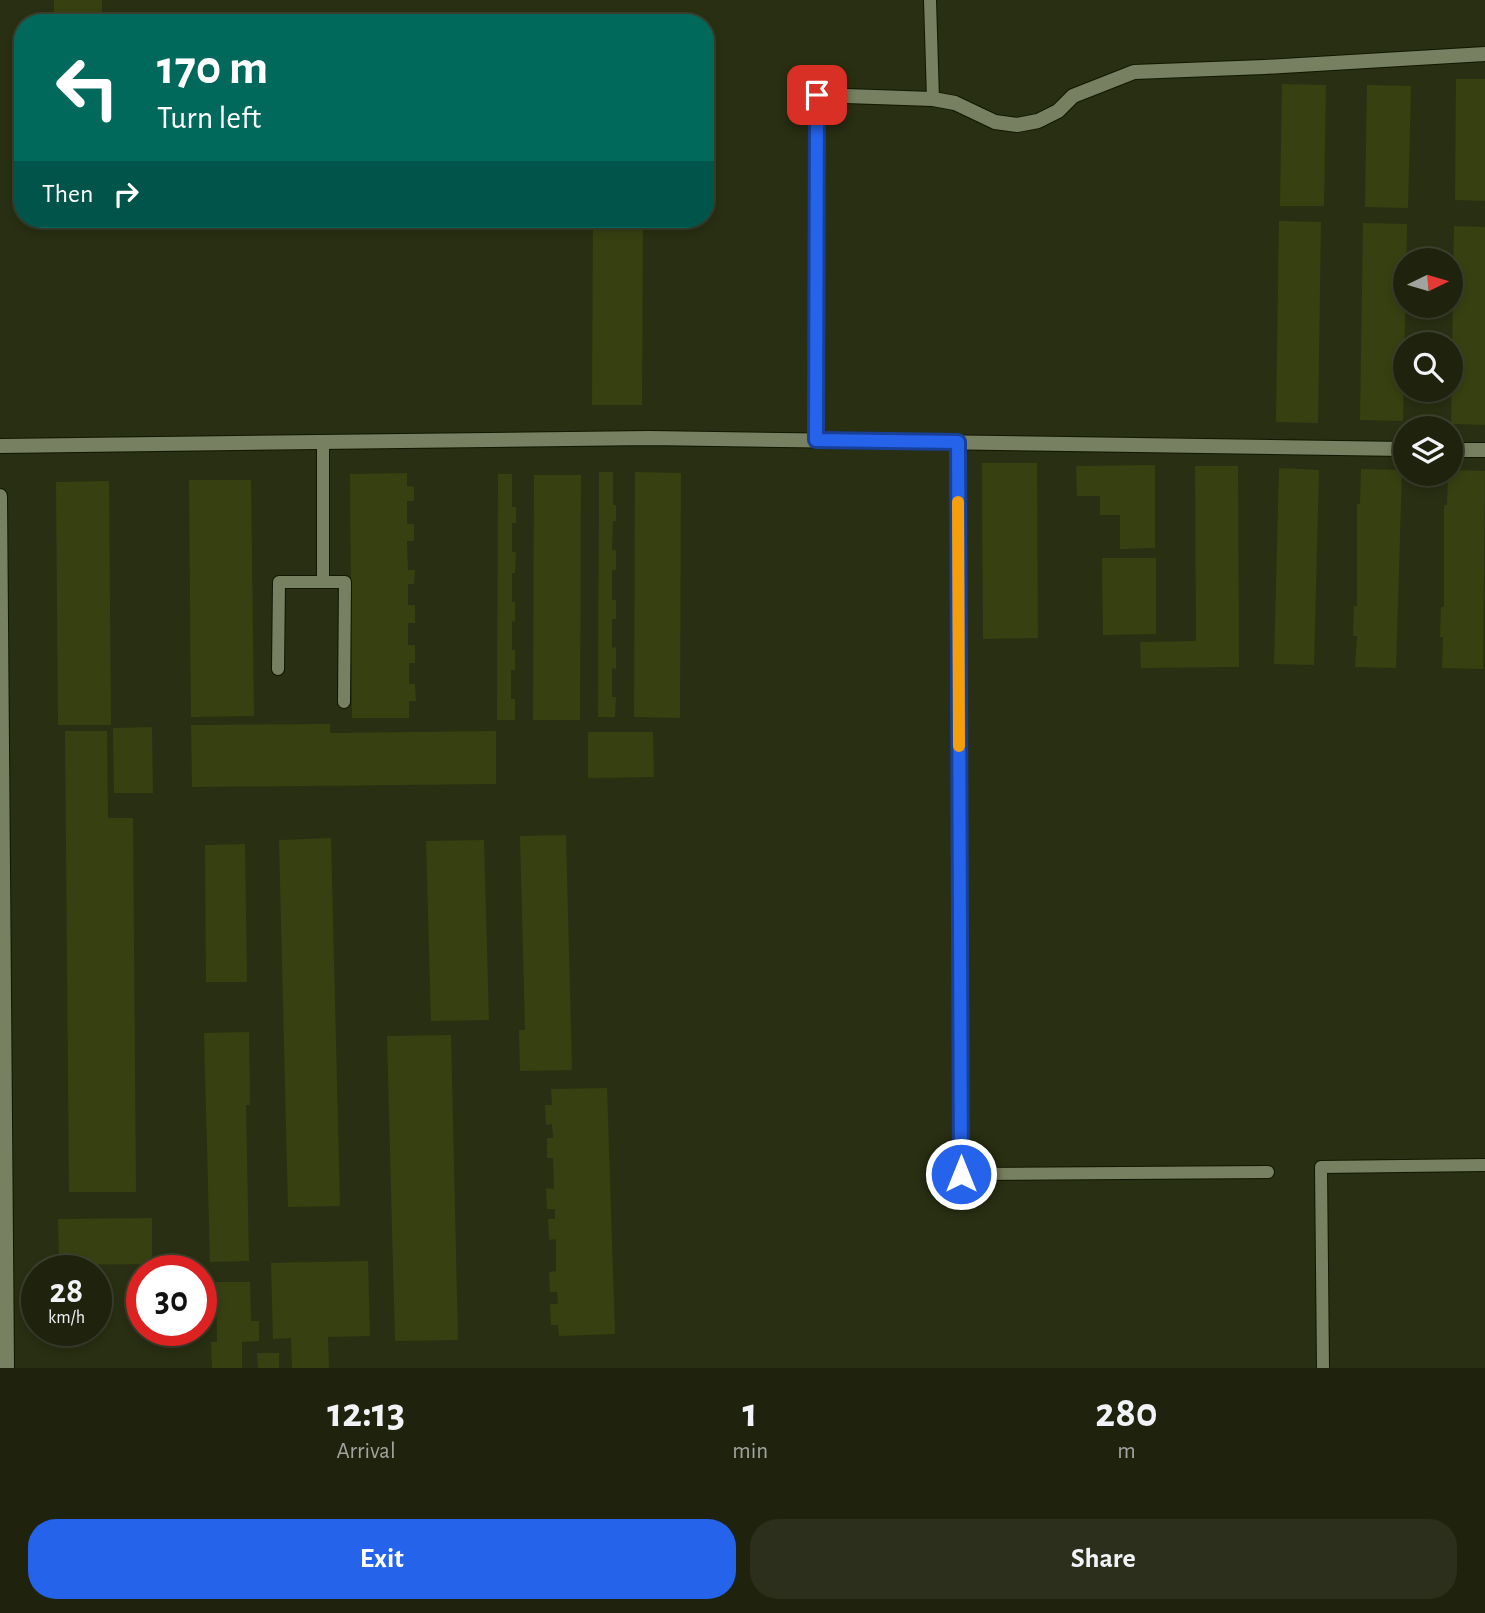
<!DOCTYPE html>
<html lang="en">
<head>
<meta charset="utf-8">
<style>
  :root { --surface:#1f230e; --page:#2c2f1c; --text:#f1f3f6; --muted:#a1a49e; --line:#3c402e; --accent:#2563eb }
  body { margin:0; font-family:"Alegreya Sans",sans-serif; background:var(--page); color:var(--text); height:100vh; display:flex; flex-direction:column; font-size:26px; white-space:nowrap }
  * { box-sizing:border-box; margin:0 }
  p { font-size:23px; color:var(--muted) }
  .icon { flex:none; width:38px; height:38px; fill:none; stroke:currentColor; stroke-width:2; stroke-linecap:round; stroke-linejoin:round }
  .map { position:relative; height:1368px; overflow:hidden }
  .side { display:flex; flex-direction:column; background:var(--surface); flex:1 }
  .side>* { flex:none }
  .guide { position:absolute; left:14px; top:14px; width:700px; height:214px; border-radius:28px; box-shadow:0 4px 10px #0003,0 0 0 2px var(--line); background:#00695c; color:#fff; overflow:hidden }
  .needle { width:46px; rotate:85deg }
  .controls { position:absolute; left:1393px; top:248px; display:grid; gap:14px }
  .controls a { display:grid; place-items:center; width:70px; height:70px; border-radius:50%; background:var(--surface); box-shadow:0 4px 10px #0003,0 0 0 2px var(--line); font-size:35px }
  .speed { position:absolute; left:21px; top:1255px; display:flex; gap:14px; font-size:35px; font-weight:700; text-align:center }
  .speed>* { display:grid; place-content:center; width:91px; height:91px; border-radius:50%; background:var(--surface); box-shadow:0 4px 10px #0003,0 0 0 2px var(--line); line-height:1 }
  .speed small { font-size:18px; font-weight:400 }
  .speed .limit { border:10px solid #d22; background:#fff; color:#111 }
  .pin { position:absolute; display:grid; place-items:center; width:60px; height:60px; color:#fff; margin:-30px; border-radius:14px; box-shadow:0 4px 10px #0006 }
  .me { position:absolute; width:77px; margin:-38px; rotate:0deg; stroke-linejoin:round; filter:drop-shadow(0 0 5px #0008) }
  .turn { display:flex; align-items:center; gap:24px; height:147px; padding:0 28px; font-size:32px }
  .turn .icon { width:91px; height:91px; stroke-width:2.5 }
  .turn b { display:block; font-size:49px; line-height:60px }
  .then { display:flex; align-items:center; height:66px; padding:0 28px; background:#0003; gap:14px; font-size:26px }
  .eta { display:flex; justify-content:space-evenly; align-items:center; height:119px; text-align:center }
  .eta b { font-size:42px; font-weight:700; line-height:49px }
  .cta { display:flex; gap:14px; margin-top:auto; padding:14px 28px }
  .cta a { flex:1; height:80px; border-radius:28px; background:var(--accent); color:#fff; font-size:28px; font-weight:700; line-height:80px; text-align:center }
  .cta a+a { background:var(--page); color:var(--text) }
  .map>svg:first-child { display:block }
</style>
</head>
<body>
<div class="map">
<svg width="1485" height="1368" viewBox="0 0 1485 1368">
  <rect width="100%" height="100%" fill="#292f12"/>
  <g fill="#374011">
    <rect x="54" y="0" width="48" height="23"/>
    <polygon points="1456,79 1485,79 1485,201 1455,200"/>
    <polygon points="1282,84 1326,85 1324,206 1280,206"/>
    <polygon points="1367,85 1411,86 1408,208 1365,207"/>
    <polygon points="593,219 643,219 642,405 592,405"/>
    <polygon points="1279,221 1321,222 1318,423 1276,422"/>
    <polygon points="1363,223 1407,224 1403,421 1360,420"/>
    <polygon points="1454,226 1485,227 1485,425 1451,424"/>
    <polygon points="982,463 1037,463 1038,638 983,639"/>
    <polygon points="1155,465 1155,548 1120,549 1120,515 1100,515 1100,496 1077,496 1076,466"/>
    <polygon points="1195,466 1238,466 1239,667 1141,668 1140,642 1196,641"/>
    <polygon points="1279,468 1319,470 1314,665 1274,664"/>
    <polygon points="1361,469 1402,470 1396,668 1355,667 1357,636 1353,636 1354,606 1357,606 1357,504 1360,504"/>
    <polygon points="1451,470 1485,471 1483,669 1442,668 1443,637 1440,637 1441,607 1444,607 1444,505 1447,505 1448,474 1451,474"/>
    <polygon points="599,472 613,472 613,505 616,505 616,521 613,521 612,550 616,550 616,570 612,570 612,600 616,600 616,619 612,619 612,648 616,647 616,669 612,668 612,697 616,697 615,717 598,717"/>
    <polygon points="635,472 681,473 680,718 634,717"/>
    <polygon points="407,473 407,486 414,487 414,501 407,501 407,524 414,524 414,541 407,541 408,570 415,570 414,584 408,584 408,605 415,605 415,623 408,623 408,645 415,645 415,663 409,663 409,684 415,684 416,701 409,701 409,718 352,718 350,474"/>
    <polygon points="498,474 512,474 512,507 516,507 516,523 512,523 512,552 516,552 515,573 512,573 512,602 515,602 515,622 512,621 512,650 515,650 515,670 511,670 511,699 515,699 515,720 497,720"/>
    <polygon points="534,475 581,475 580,720 533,720"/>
    <polygon points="189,480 251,480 254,716 191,717"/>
    <polygon points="109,481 111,725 58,725 56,482"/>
    <polygon points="1102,558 1156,558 1156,634 1103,635"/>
    <polygon points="330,724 330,733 496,731 496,784 192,787 191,725"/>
    <polygon points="152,727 153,793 114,793 113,728"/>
    <polygon points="65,731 107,731 108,818 133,818 136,1192 69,1192"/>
    <polygon points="588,732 653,732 654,777 588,778"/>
    <polygon points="566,835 572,1070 520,1071 519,1030 525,1030 520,836"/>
    <polygon points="331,838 340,1206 288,1207 279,840"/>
    <polygon points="484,840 489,1020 431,1021 426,841"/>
    <polygon points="245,844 247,982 206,982 205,845"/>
    <polygon points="249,1032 250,1105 246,1105 249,1261 210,1262 204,1033"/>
    <polygon points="451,1035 458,1340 395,1341 387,1036"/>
    <polygon points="607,1088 615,1334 559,1336 558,1325 551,1325 550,1304 558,1304 557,1292 550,1292 549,1272 556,1271 556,1239 549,1240 548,1219 555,1219 555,1209 547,1209 546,1188 554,1189 553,1158 547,1158 547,1138 553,1138 552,1124 546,1125 545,1105 552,1105 551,1089"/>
    <polygon points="152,1218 152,1264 59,1265 58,1219"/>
    <polygon points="368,1261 370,1336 328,1337 329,1368 292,1368 291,1338 273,1339 271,1263"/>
    <polygon points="216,1282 250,1282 251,1321 259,1321 259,1341 242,1342 242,1368 212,1368 211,1342 217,1342"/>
    <polygon points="257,1353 279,1353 279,1368 258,1368"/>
  </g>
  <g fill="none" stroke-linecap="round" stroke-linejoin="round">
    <defs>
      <g id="service">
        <polyline points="930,0 933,99"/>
        <polyline points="816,440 817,95"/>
        <polyline points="323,582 323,442"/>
        <polyline points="278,669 279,582 345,582 344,702"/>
        <polyline points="961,1174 1268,1172"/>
        <polyline points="1323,1368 1321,1167 1485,1165"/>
      </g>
      <g id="minor">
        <polyline points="817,95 933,99 955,103 995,122 1017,125 1038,121 1058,111 1073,96 1134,72 1264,67 1485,54"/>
        <polyline points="958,442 961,1174"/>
        <polyline points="0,446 650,438 1405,449"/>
        <polyline points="1451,450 1485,450"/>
        <polyline points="0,496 7,1368"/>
      </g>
    </defs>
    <use href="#service" stroke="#111700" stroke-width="14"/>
    <use href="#minor" stroke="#111700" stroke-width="16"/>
    <use href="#service" stroke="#778060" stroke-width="12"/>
    <use href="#minor" stroke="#778060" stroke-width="14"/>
  </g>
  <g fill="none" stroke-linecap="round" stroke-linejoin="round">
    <defs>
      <polyline id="route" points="817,95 816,440 958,442 961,1174"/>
    </defs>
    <use href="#route" stroke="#184099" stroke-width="18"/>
    <use href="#route" stroke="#2563eb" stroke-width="12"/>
    <polyline stroke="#f59e0b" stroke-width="12" points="958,502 959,746"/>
  </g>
</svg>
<div class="controls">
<a><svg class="needle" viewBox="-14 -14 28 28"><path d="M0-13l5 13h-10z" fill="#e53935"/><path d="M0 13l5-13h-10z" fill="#a1a49e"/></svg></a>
<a><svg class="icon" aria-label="search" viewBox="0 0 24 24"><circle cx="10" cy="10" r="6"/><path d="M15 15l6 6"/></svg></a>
<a><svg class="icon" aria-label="layers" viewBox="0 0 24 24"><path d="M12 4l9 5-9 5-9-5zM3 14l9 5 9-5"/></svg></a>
</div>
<div class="speed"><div>28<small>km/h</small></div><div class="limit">30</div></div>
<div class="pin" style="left:817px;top:95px;background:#d93025"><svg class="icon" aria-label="arrive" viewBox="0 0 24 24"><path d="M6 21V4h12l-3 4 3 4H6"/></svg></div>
<svg class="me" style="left:961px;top:1174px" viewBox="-20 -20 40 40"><circle r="17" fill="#2563eb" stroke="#fff" stroke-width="3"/><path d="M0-11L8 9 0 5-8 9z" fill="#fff"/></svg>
<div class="guide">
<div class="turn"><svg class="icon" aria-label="left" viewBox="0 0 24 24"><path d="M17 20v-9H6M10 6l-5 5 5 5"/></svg><div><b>170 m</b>Turn left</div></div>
<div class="then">Then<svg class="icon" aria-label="right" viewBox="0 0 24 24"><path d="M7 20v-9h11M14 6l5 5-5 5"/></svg></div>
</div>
</div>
<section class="side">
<div class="eta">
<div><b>12:13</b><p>Arrival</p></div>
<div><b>1</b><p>min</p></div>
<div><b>280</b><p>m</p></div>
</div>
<div class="cta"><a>Exit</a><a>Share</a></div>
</section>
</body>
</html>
